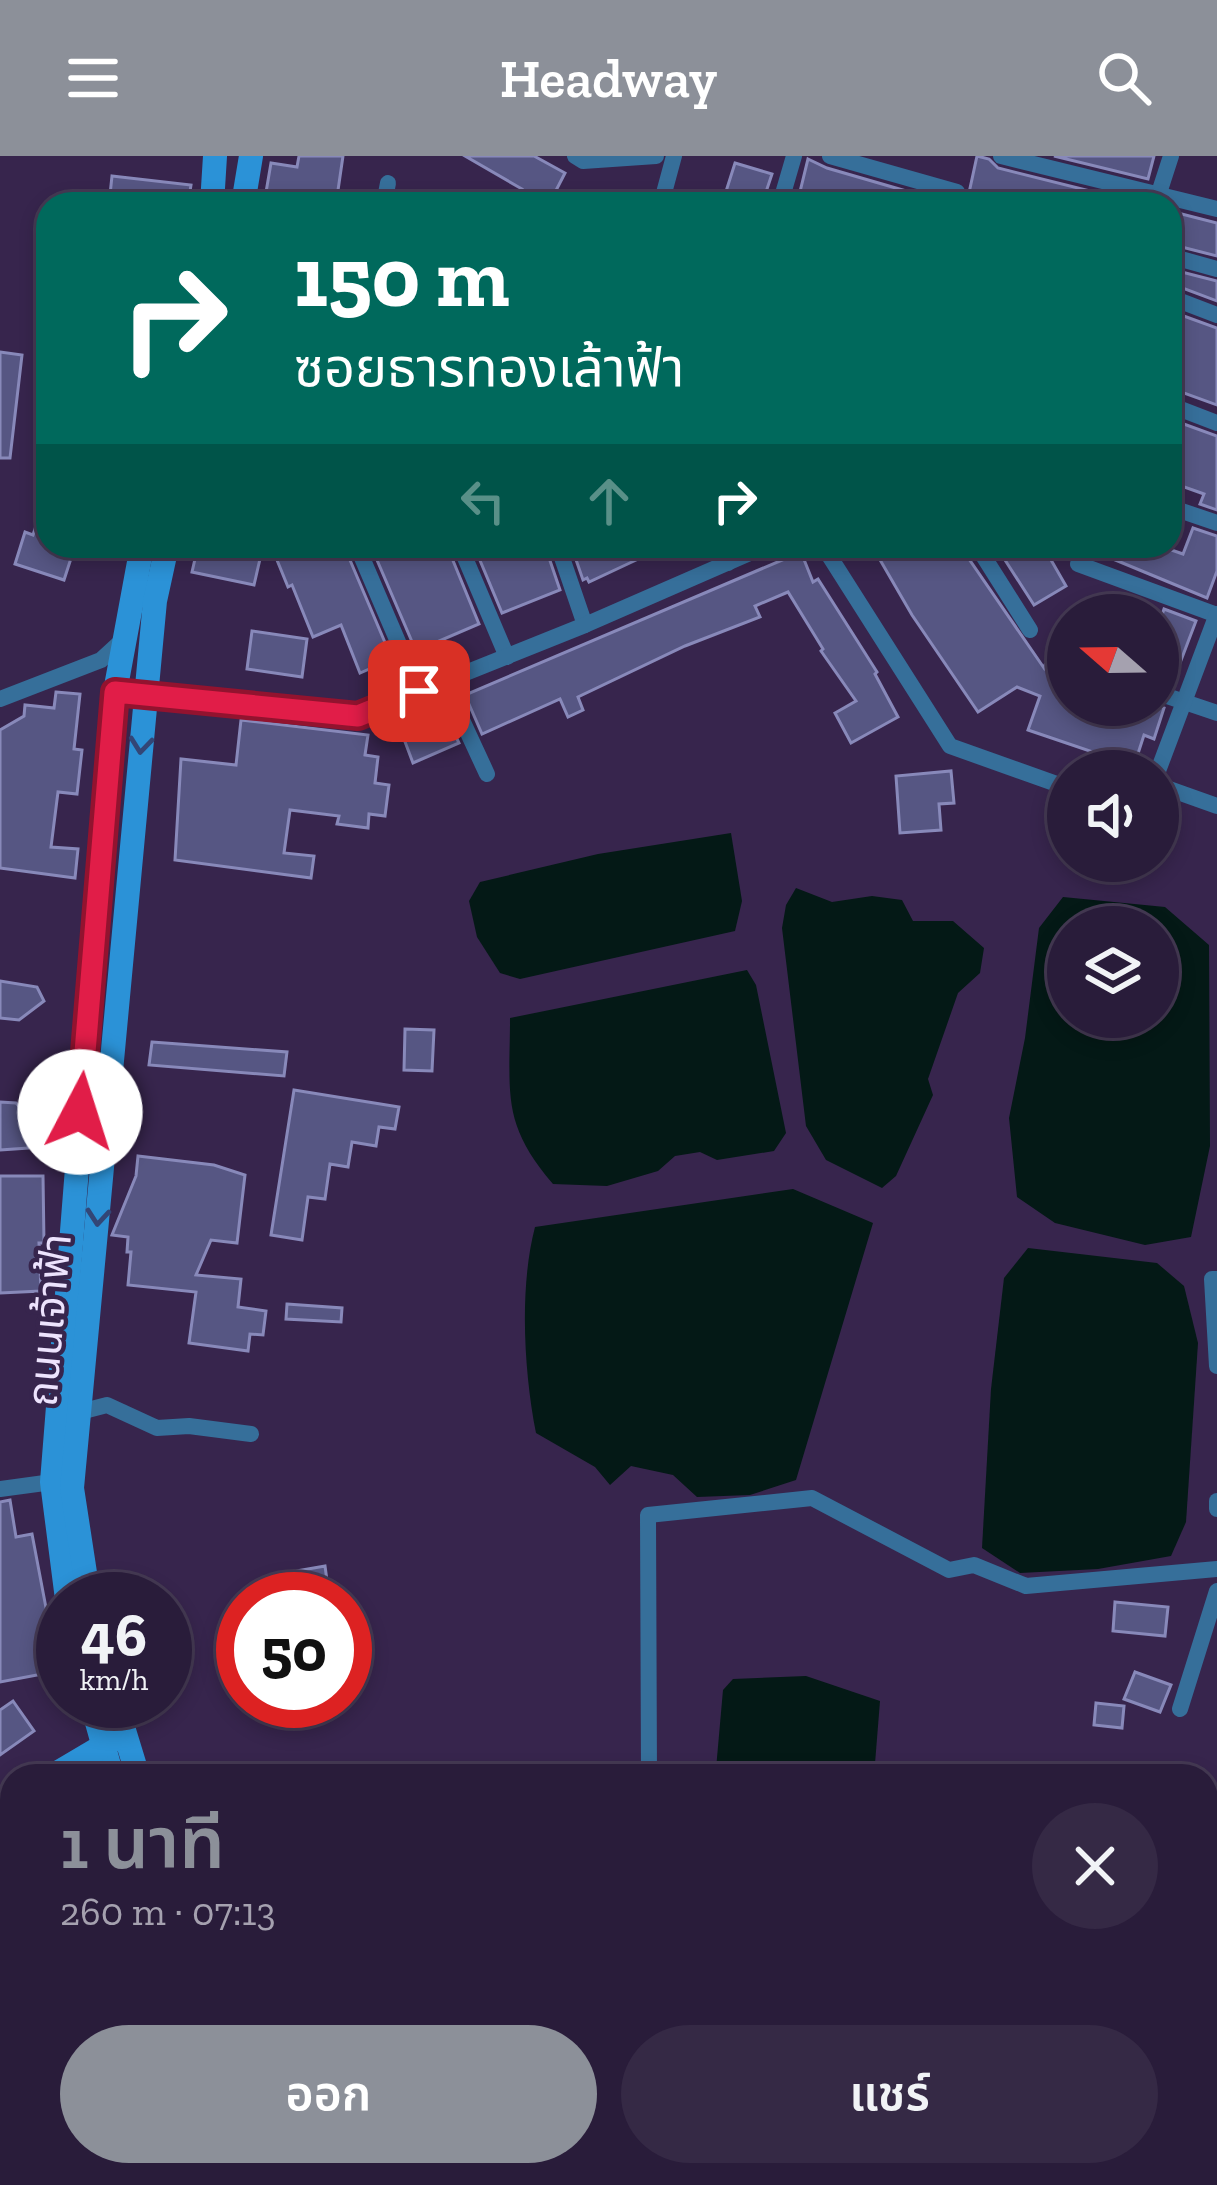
<!DOCTYPE html>
<html lang="th">
<head>
<meta charset="utf-8">
<style>
  :root { --surface:#291c3a; --page:#352945; --text:#f1f3f6; --muted:#a5a1af; --line:#453a54; --accent:#8c9099 }
  body { margin:0; font-family:"Zilla Slab","Noto Sans Thai",serif; background:var(--page); color:var(--text); height:100vh; display:flex; flex-direction:column; font-size:45px; white-space:nowrap }
  * { box-sizing:border-box; margin:0 }
  p { font-size:39px; color:var(--muted) }
  .icon { flex:none; width:66px; height:66px; fill:none; stroke:currentColor; stroke-width:2; stroke-linecap:round; stroke-linejoin:round }
  .map { position:relative; flex:1; overflow:hidden }
  .panel { position:absolute; left:0px; top:1608px; width:1218px; height:423px; display:flex; flex-direction:column; background:var(--surface); border-radius:36px 36px 0 0; box-shadow:0 6px 18px #0003,0 0 0 3px var(--line) }
  .panel>* { flex:none }
  .banner { position:absolute; left:36px; top:36px; width:1146px; height:366px; border-radius:36px; box-shadow:0 6px 18px #0003,0 0 0 3px var(--line); background:#00695c; color:#fff; overflow:hidden }
  .needle { width:78px; rotate:290deg }
  .buttons { position:absolute; left:1047px; top:438px; display:grid; gap:24px }
  .buttons a { display:grid; place-items:center; width:132px; height:132px; border-radius:50%; background:var(--surface); box-shadow:0 6px 18px #0003,0 0 0 3px var(--line); font-size:60px }
  .speed { position:absolute; left:36px; top:1416px; display:flex; gap:24px; font-size:60px; font-weight:700; text-align:center }
  .speed>* { display:grid; place-content:center; width:156px; height:156px; border-radius:50%; background:var(--surface); box-shadow:0 6px 18px #0003,0 0 0 3px var(--line); line-height:1 }
  .speed small { font-size:30px; font-weight:400 }
  .speed .limit { border:18px solid #d22; background:#fff; color:#111 }
  .pin { position:absolute; display:grid; place-items:center; width:102px; height:102px; color:#fff; margin:-51px; border-radius:24px; box-shadow:0 6px 18px #0006 }
  .me { position:absolute; width:132px; margin:-66px; rotate:5deg; stroke-linejoin:round; filter:drop-shadow(0 0 9px #0008) }
  .turn { display:flex; align-items:center; gap:42px; height:252px; padding:0 60px; font-size:54px }
  .turn .icon { width:156px; height:156px; stroke-width:2.5 }
  .turn b { display:block; font-size:84px; line-height:102px }
  .lanes { display:flex; align-items:center; height:114px; padding:0 60px; background:#0003; justify-content:center; gap:60px; direction:ltr }
  .lanes .off { opacity:.35 }
  .round { display:grid; place-items:center; flex:none; width:126px; height:126px; border-radius:63px; background:var(--page) }
  .summary { display:flex; align-items:center; justify-content:space-between; height:204px; padding:0 60px }
  h1 { font-size:72px; font-weight:600; line-height:90px; color:var(--accent) }
  .primary-button { display:flex; gap:24px; margin-top:auto; padding:24px 60px }
  .primary-button a { flex:1; height:138px; border-radius:72px; background:var(--accent); color:#fff; font-size:48px; font-weight:600; line-height:138px; text-align:center }
  .primary-button a+a { background:var(--page); color:var(--text) }
  header { display:flex; justify-content:space-between; align-items:center; height:156px; padding:0 60px; background:var(--accent); color:#fff; font-size:54px; font-weight:600 }
  .map>svg:first-child { display:block }
</style>
</head>
<body>
<header><svg class="icon" aria-label="menu" viewBox="0 0 24 24"><path d="M4 6h16M4 12h16M4 18h16"/></svg>Headway<svg class="icon" aria-label="search" viewBox="0 0 24 24"><circle cx="10" cy="10" r="6"/><path d="M15 15l6 6"/></svg></header>
<div class="map">
<svg width="1217" height="2029" viewBox="0 0 1217 2029">
  <rect width="100%" height="100%" fill="#37254d"/>
  <g fill="#041916" fill-rule="evenodd">
    <polygon points="731,677 742,745 735,775 520,823 500,817 477,781 469,745 480,726 598,698"/>
    <polygon points="796,732 832,746 872,740 902,744 913,765 953,765 984,792 980,817 958,837 928,923 933,939 896,1020 882,1032 826,1004 806,970 782,772 786,749"/>
    <path d="M1063,741L1165,751L1209,789L1210,990L1191,1081L1145,1089L1055,1067L1017,1041L1009,962L1025,882L1039,772ZM1158,771V861H1068V771Z"/>
    <path d="M747,814L756,829L786,977L774,995L717,1004L700,996L675,1000L658,1015L607,1030L553,1028C501,967 510,938 510,862Z"/>
    <path d="M793,1033L873,1067L796,1324L750,1339L697,1341L673,1319L631,1310L610,1329L595,1311L536,1277C524,1216 519,1132 535,1071Z"/>
    <polygon points="1028,1092 1157,1107 1184,1130 1198,1187 1186,1366 1171,1400 1098,1413 1020,1417 982,1392 991,1233 1004,1122"/>
    <polygon points="806,1520 880,1545 874,1620 732,1620 716,1613 723,1534 733,1523"/>
    <polygon points="605,2019 829,2019 764,2029 617,2029"/>
  </g>
  <g fill="#565683" stroke="#8889ba" stroke-width="3">
    <polygon points="299,0 343,0 336,48 264,48 271,7 297,11"/>
    <polygon points="465,0 534,0 565,17 549,48 515,48 522,33"/>
    <polygon points="977,0 989,3 998,12 1142,48 1014,48 969,37"/>
    <polygon points="1054,0 1154,0 1148,23"/>
    <polygon points="808,3 827,12 951,48 797,48"/>
    <polygon points="735,7 772,18 762,48 722,48"/>
    <polygon points="112,20 191,29 188,48 109,48"/>
    <polygon points="1170,55 1217,67 1217,100 1170,88"/>
    <polygon points="1170,113 1217,125 1217,145 1180,131 1170,132"/>
    <polygon points="1170,155 1217,172 1217,249 1170,232"/>
    <polygon points="0,196 22,199 10,302 0,302"/>
    <polygon points="1170,263 1217,280 1217,354 1200,348 1204,338 1170,326"/>
    <polygon points="45,342 48,343 48,390 75,390 64,424 15,408 25,376 33,379"/>
    <polygon points="1193,372 1217,380 1217,415 1207,442 1084,391 1160,390 1183,398"/>
    <polygon points="198,390 263,390 254,429 192,416"/>
    <polygon points="310,390 344,390 392,503 360,517 341,469 313,481 292,429 288,431 277,404"/>
    <polygon points="371,390 447,390 479,468 416,495"/>
    <polygon points="474,390 545,390 560,434 502,457"/>
    <polygon points="577,390 666,390 589,426 587,422 583,424 572,392"/>
    <polygon points="872,390 960,390 1044,512 1045,509 1068,519 1068,549 1154,549 1164,552 1154,583 1144,579 1134,610 1028,574 1040,540 1017,531 978,556 912,459"/>
    <polygon points="996,390 1043,390 1066,430 1034,449"/>
    <polygon points="801,396 813,426 818,423 877,516 875,518 898,561 851,587 835,557 856,545 821,495 823,493 788,436 755,450 760,461 685,490 578,541 583,554 568,561 560,543 482,578 465,539"/>
    <polygon points="1164,453 1196,465 1172,528 1158,523 1158,471"/>
    <polygon points="252,475 307,483 302,521 247,513"/>
    <polygon points="56,536 80,538 74,593 82,594 77,638 58,636 51,691 78,693 75,722 0,712 0,574 24,560 25,549 54,552"/>
    <polygon points="441,549 459,587 413,607 398,567"/>
    <polygon points="241,564 368,579 365,599 378,601 375,627 389,629 385,660 369,658 368,672 337,668 339,660 290,654 284,697 314,700 311,722 175,704 181,603 236,609"/>
    <polygon points="951,615 954,647 939,648 941,674 900,677 896,620"/>
    <polygon points="0,825 37,831 44,845 19,864 0,862"/>
    <polygon points="405,873 434,874 432,915 404,914"/>
    <polygon points="152,886 287,896 284,920 149,909"/>
    <polygon points="294,934 399,951 395,973 379,971 376,990 352,986 348,1011 330,1008 325,1043 308,1041 302,1084 271,1079"/>
    <polygon points="0,946 16,947 29,962 28,992 0,994"/>
    <polygon points="138,1000 214,1009 245,1019 237,1087 211,1084 196,1119 241,1123 238,1151 266,1155 263,1179 250,1178 248,1195 189,1187 196,1136 128,1129 131,1096 127,1096 128,1081 112,1079 136,1020"/>
    <polygon points="0,1020 43,1020 44,1087 39,1087 41,1135 0,1137"/>
    <polygon points="287,1148 342,1152 341,1166 286,1163"/>
    <polygon points="10,1344 16,1381 32,1378 58,1515 0,1526 0,1346"/>
    <polygon points="325,1410 329,1439 288,1443 285,1417"/>
    <polygon points="1115,1446 1168,1451 1165,1480 1113,1475"/>
    <polygon points="1135,1516 1171,1529 1160,1556 1124,1543"/>
    <polygon points="13,1545 34,1575 0,1599 0,1554"/>
    <polygon points="1096,1547 1124,1550 1122,1572 1094,1569"/>
  </g>
  <g fill="none" stroke-linecap="round" stroke-linejoin="round">
    <g stroke="#366f9a" stroke-width="16">
      <polyline points="575,0 583,5 656,0"/>
      <polyline points="830,0 957,36"/>
      <polyline points="1001,0 1217,53"/>
      <polyline points="1159,37 1171,0"/>
      <polyline points="384,48 388,27"/>
      <polyline points="661,48 674,0"/>
      <polyline points="780,48 794,0"/>
      <polyline points="1170,100 1217,113"/>
      <polyline points="1175,143 1217,159"/>
      <polyline points="1170,249 1217,267"/>
      <polyline points="1170,351 1217,367"/>
      <polyline points="357,390 419,535"/>
      <polyline points="460,390 507,501"/>
      <polyline points="558,390 585,469"/>
      <polyline points="720,390 728,407"/>
      <polyline points="823,390 950,590 1068,632"/>
      <polyline points="977,390 1030,474"/>
      <polyline points="1078,408 1217,459"/>
      <polyline points="1057,502 1068,506"/>
      <polyline points="444,525 487,618"/>
      <polyline points="115,536 358,560 585,469 766,390"/>
      <polyline points="1158,537 1217,557"/>
      <polyline points="0,543 101,504 125,482"/>
      <polyline points="1158,615 1217,458"/>
      <polyline points="1158,629 1217,650"/>
      <polyline points="1217,1123 1212,1123 1217,1210"/>
      <polyline points="80,1256 107,1249 157,1272 189,1270 251,1278"/>
      <polyline points="0,1333 52,1326"/>
      <polyline points="1217,1345 1217,1353"/>
      <polyline points="1180,1553 1217,1435"/>
      <polyline points="649,1620 648,1359 812,1342 949,1414 974,1409 1026,1430 1217,1413"/>
      <polyline points="1206,1982 1217,1980"/>
      <polyline points="134,2019 138,2029"/>
      <polyline points="427,2019 431,2029"/>
      <polyline points="46,2029 50,2019"/>
      <polyline points="988,2029 992,2019"/>
    </g>
    <g stroke="#2b92d7" stroke-width="24">
      <polyline points="212,48 215,0"/>
      <polyline points="243,48 251,0"/>
      <polyline points="67,1443 52,1326 115,536 142,390"/>
      <polyline points="89,1443 72,1332 155,445 167,390"/>
      <polyline points="91,1545 112,1620"/>
      <polyline points="115,1545 138,1620"/>
      <polyline points="52,1620 123,1578"/>
      <polyline points="0,1653 12,1645"/>
      <polyline points="250,2019 254,2029"/>
      <polyline points="279,2019 282,2029"/>
    </g>
  </g>
  <defs><path id="oneway-chevron" d="M-2-3.5L2.5 0L-2 3.5" fill="none" stroke-width="1.6" stroke-linecap="round" stroke-linejoin="round" transform="scale(3)"/></defs>
  <g stroke="#334676">
    <use href="#oneway-chevron" transform="translate(141 589) rotate(96)"/>
    <use href="#oneway-chevron" transform="translate(98 1061) rotate(95)"/>
  </g>
  <g fill="none" stroke-linecap="round" stroke-linejoin="round">
    <defs>
      <polyline id="route" points="80,956 115,536 358,560 419,535"/>
    </defs>
    <use href="#route" stroke="#92132f" stroke-width="30"/>
    <use href="#route" stroke="#e11d48" stroke-width="21"/>
  </g>
  <g text-anchor="middle" dominant-baseline="central" stroke-width="9" stroke-linejoin="round" paint-order="stroke">
    <g font-size="42" fill="#ede3fd" stroke="#37254d">
      <text transform="translate(49 1164) rotate(-85)">ถนนเจ้าฟ้า</text>
    </g>
  </g>
</svg>
<div class="buttons">
<a><svg class="needle" viewBox="-14 -14 28 28"><path d="M0-13l5 13h-10z" fill="#e53935"/><path d="M0 13l5-13h-10z" fill="#a5a1af"/></svg></a>
<a><svg class="icon" aria-label="sound" viewBox="0 0 24 24"><path d="M4 9h4l5-4v14l-5-4H4zM17 9q2 3 0 6"/></svg></a>
<a><svg class="icon" aria-label="layers" viewBox="0 0 24 24"><path d="M12 4l9 5-9 5-9-5zM3 14l9 5 9-5"/></svg></a>
</div>
<div class="speed"><div>46<small>km/h</small></div><div class="limit">50</div></div>
<div class="pin" style="left:419px;top:535px;background:#d93025"><svg class="icon" aria-label="arrive" viewBox="0 0 24 24"><path d="M6 21V4h12l-3 4 3 4H6"/></svg></div>
<svg class="me" style="left:80px;top:956px" viewBox="-20 -20 40 40"><circle r="19" fill="#fff"/><path d="M0-13L10 11 0 6-10 11z" fill="#e11d48"/></svg>
<div class="banner">
<div class="turn"><svg class="icon" aria-label="right" viewBox="0 0 24 24"><path d="M7 20v-9h11M14 6l5 5-5 5"/></svg><div><b>150 m</b>ซอยธารทองเล้าฟ้า</div></div>
<div class="lanes"><svg class="icon off" aria-label="left" viewBox="0 0 24 24"><path d="M17 20v-9H6M10 6l-5 5 5 5"/></svg><svg class="icon off" aria-label="ahead" viewBox="0 0 24 24"><path d="M12 20V5M6 11l6-6 6 6"/></svg><svg class="icon" aria-label="right" viewBox="0 0 24 24"><path d="M7 20v-9h11M14 6l5 5-5 5"/></svg></div>
</div>
<section class="panel">
<div class="summary"><div><h1>1 นาที</h1><p>260 m · 07:13</p></div><a class="round"><svg class="icon" aria-label="close" viewBox="0 0 24 24"><path d="M6 6l12 12M18 6L6 18"/></svg></a></div>
<div class="primary-button"><a>ออก</a><a>แชร์</a></div>
</section>
</div>
</body>
</html>
